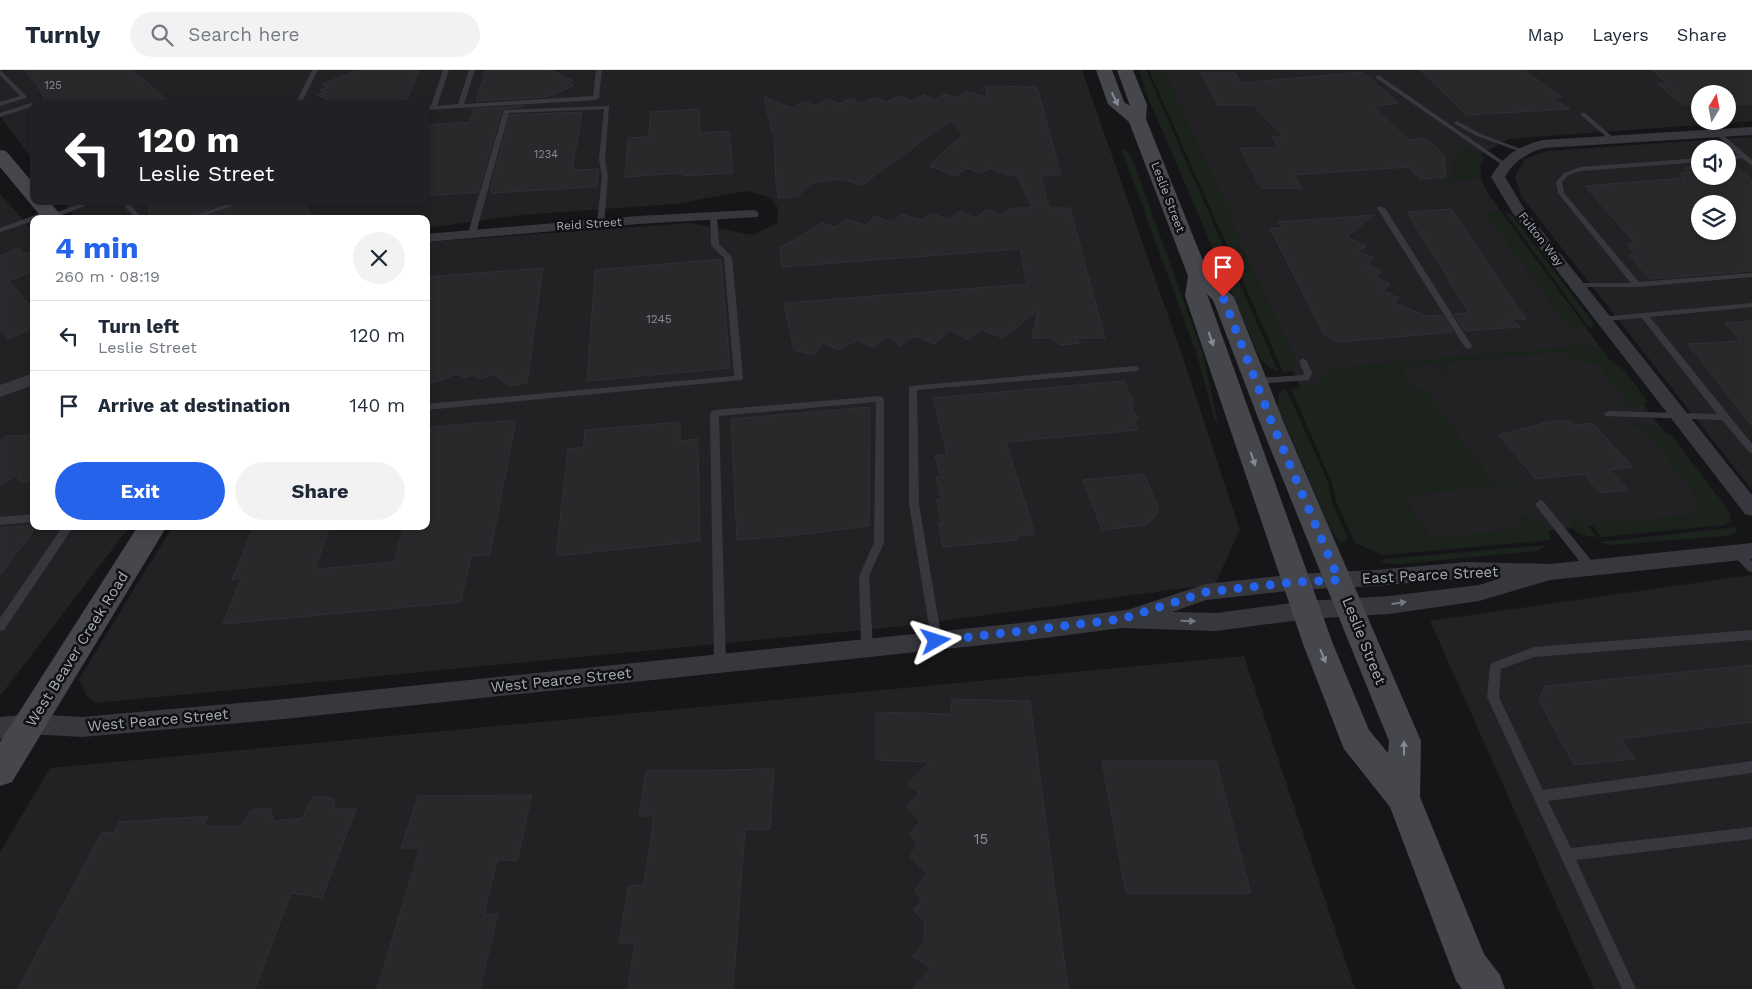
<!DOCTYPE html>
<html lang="en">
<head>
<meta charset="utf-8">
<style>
  :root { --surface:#fff; --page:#f2f2f3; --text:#1f2937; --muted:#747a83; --line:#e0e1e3; --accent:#2563eb }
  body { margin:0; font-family:"Work Sans",sans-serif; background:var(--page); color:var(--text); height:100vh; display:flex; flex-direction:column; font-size:19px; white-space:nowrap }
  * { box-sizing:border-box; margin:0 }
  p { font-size:16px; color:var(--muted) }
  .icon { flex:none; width:28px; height:28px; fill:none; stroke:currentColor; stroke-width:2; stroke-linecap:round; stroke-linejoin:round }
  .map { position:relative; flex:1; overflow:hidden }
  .drawer { position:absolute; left:30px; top:145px; width:400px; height:315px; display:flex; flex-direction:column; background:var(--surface); border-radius:10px; box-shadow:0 2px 8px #0003 }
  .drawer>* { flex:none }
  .hud { position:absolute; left:30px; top:30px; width:400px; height:105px; border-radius:10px; box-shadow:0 2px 8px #0003; background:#202124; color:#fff; overflow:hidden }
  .needle { width:32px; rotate:10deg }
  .buttons { position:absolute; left:1691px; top:15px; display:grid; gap:10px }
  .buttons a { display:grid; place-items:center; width:45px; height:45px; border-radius:50%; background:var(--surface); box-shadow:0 2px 8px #0003; font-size:25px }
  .pin { position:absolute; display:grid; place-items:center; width:42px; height:42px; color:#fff; margin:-51px -21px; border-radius:50% 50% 50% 0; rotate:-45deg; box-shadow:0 0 5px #0007 }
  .pin .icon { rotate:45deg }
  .me { position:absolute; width:55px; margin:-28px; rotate:84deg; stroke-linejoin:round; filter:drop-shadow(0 0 4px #0008) }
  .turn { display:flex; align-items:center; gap:18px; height:105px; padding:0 25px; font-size:22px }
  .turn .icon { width:65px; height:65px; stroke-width:2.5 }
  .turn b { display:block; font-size:35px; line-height:42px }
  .round { display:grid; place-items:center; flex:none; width:52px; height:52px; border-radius:26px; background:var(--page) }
  .summary { display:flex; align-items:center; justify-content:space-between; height:85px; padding:0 25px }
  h1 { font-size:30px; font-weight:700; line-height:38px; color:var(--accent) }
  .primary-button { display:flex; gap:10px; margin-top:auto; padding:10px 25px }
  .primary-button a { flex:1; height:58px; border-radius:30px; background:var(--accent); color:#fff; font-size:20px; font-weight:700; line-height:58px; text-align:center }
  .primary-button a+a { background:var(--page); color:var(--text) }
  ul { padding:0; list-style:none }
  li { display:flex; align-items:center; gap:15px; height:70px; padding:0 25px; border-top:1px solid var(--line) }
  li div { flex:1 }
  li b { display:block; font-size:19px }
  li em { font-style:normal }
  header { display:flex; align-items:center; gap:30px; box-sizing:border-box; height:70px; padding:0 25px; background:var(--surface); border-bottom:1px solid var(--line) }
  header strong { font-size:24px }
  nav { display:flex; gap:28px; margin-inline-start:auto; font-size:18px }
  .search { width:350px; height:45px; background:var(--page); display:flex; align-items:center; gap:12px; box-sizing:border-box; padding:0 18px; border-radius:28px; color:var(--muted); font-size:19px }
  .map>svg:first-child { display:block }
</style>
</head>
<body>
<header>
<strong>Turnly</strong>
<div class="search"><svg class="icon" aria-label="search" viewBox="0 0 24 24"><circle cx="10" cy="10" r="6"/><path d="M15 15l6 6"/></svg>Search here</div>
<nav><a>Map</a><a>Layers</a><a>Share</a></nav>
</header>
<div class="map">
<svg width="1752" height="919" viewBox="0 0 1752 919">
  <rect width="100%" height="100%" fill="#161618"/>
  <g fill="#222225" fill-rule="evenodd">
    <polygon points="0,0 1082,0 1183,288 1240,460 1215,514 905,556 95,633 86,625 79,609 173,456 426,456 426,172 691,153 753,165 777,153 778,138 770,127 747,121 675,134 521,145 426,158 426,149 76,149 63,131 426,131 426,34 34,34 34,92 0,46"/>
    <path d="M1158,0H1752V51L1508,69L1471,90L1489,125L1600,277L1725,442L1371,479L1224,142ZM1700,24H1728V51H1700Z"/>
    <path d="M1752,67V420L1521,126L1515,106L1525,89L1547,81ZM1700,79H1728V106H1700ZM1700,134H1728V161H1700Z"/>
    <polygon points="0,124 34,162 34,456 130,456 0,626"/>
    <polygon points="1752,505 1752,919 1594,919 1430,551"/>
    <polygon points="1244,586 1355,919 0,919 0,782 50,698"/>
  </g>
  <g fill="#1c231d">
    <polygon points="1139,0 1146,0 1278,301 1269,297 1260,288 1147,25"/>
    <polygon points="1149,0 1164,0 1227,136 1236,136 1237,139 1226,140 1295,288 1296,297 1293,301 1283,302"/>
    <polygon points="1465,76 1484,87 1480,97 1482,109 1446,112 1443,109 1451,108 1453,85 1464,84 1457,77"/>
    <polygon points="1121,78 1128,82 1132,88 1202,282 1218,352 1215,351 1196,282"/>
    <polygon points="1500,141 1587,259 1572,257 1561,248 1489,148 1488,145 1490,142"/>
    <polygon points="1504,141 1512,145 1594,254 1593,257 1590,259"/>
    <path d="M1587,275L1603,280L1609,289L1626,302L1647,331V333L1634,338L1612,334L1626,332L1597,293L1576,292L1567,282L1442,293L1448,302L1447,304L1444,303L1435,294L1401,297L1407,306L1406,307L1412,319H1424L1494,413L1512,411L1524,426L1521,427L1510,414L1404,426L1432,468L1524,458L1516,447L1517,444C1532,446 1549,454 1551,470L1383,485L1355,473L1336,431L1332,413L1291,319L1318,313L1330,300L1337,297Z"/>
    <polygon points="1286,319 1328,412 1332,432 1348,469 1341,473 1331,460 1278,337 1279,323"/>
    <polygon points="1637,354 1652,355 1673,367 1729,441 1731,451 1725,455 1601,467 1591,453 1690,445 1700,437 1698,431 1645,358 1632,357 1632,355"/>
    <path d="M1577,443L1597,467C1585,467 1569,463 1570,448Z"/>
    <polygon points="1738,457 1735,463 1726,466 1611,475 1598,472"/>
    <polygon points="1547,475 1538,481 1399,494 1380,493 1385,489"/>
  </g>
  <g fill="#29292c" stroke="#303034" fill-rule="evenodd">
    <polygon points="25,0 132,0 172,34 47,34 38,16"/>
    <polygon points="358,0 419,0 406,33 337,34 317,25 325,22 320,20 328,17 323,14"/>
    <polygon points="486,0 551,0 574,11 568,13 573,16 547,27 476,31"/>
    <polygon points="1420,0 1524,0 1562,27 1552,28 1570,39 1467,45"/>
    <polygon points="1652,0 1752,0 1752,34 1728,34 1728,24 1700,24 1700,34 1682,34 1658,14 1669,14"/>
    <polygon points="1362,2 1399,33 1373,36 1408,70 1426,68 1444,85 1446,107 1420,109 1409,97 1294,105 1302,118 1261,118 1240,78 1278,78 1272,67 1283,67 1253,35 1218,35 1201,3 1235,3 1241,13"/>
    <polygon points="986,16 1037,17 1061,105 1041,105 1049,138 1070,138 1105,268 1076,268 1080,273 1060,275 1052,268 1032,268 1038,240 1003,268 981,260 968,270 950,260 935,274 914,266 900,276 888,266 873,278 858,270 838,280 823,273 814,285 794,280 784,233 1027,214 1020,179 782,197 780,178 822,153 835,157 845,149 865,155 875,146 892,153 902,144 921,150 933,143 948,150 960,141 975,148 988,139 1002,145 1012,138 1032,138 1017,105 1007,105 990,98 980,103 966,98 956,106 929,96 963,64 951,50 862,115 840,109 812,113 798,126 779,128 776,112 774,62 772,63 764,27 792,38 804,31 816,36 828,29 840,34 851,28 861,33 876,27 886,32 900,26 912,31 924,25 935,30 945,24 957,28 966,22 987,27"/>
    <polygon points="524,36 502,39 478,122 426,126 426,55 470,52 474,39"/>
    <polygon points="699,39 700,63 729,61 733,103 683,106 683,103 625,107 628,68 649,67 650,42"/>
    <polygon points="582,42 572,100 599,99 596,117 492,123 492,120 490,121 510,45"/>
    <path d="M1728,96H1736L1752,110V201L1650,209L1629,185L1636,184L1627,174H1636L1585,116L1685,108L1679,103H1690L1684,98L1700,97V106H1728ZM1700,134H1728V161H1700Z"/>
    <polygon points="148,131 229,131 183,149 150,149"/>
    <polygon points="248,131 302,131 316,149 202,149"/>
    <polygon points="1451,139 1527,250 1511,248 1520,257 1465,261 1454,244 1469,243 1407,142"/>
    <polygon points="1374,145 1347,167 1366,176 1359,182 1374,188 1367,195 1382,201 1375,208 1390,214 1383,221 1399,228 1394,233 1427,246 1442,245 1453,262 1340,272 1324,265 1270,158 1282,158 1278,152"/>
    <polygon points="19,178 24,184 34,181 34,201 9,211 34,240 34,258 8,269 0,260 0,186"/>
    <polygon points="721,189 730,298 587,311 595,200"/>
    <polygon points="543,198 527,313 509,316 495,304 481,309 474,305 464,308 457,304 426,315 426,207"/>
    <polygon points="1752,251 1752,356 1688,274 1741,271 1724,253"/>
    <polygon points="1124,311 1134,334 1130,334 1138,350 1134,350 1138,360 1006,372 1035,464 1016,466 1017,470 943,477 938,453 942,453 936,430 941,429 936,407 941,407 935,386 947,384 933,328"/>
    <polygon points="870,337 869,456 788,466 737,470 731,349"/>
    <polygon points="516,350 490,485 471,486 461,532 223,554 241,509 232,510 254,456 330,456 315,499 394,492 404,456 426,456 426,375 431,357"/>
    <polygon points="1551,351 1571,351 1575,355 1592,353 1633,397 1610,400 1629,420 1600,423 1584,404 1536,409 1499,365"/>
    <polygon points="680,352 680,371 698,369 700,471 556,486 568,379 583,377 585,360"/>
    <polygon points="6,366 34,366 34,411 22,412 16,406 0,416 0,372"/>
    <polygon points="1144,404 1158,438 1158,442 1146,455 1102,460 1083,410"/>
    <polygon points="34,455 37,456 0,505 0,458"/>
    <polygon points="1752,595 1752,652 1621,669 1635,689 1574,695 1539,630 1545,616"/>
    <polygon points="952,629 1030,631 1068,919 912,919 931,899 913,886 924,873 925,853 913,839 922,832 915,820 927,804 910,787 917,775 910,764 920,751 907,737 919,723 908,714 929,692 876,690 876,642 951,644"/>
    <polygon points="1102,691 1216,691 1251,823 1126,824"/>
    <polygon points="774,699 770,759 745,759 733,919 628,919 635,873 619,873 628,816 644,815 654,746 639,746 646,701"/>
    <polygon points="532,725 517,790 497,790 484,845 498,844 480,919 377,919 420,778 401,778 418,726"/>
    <polygon points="314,726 334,729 335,739 356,739 322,828 291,823 255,919 18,919 102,762 114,763 119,752 209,746 203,756 241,757 251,740 271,738 273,751 302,748"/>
  </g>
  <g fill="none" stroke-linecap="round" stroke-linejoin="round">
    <g fill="#37383d" fill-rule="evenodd">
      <polygon points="0,0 26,26 26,28 0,36 0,32 20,26 0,5"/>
      <polygon points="312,0 318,0 301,34 295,34"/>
      <polygon points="443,0 449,0 437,36 458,34 469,0 475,0 464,34 593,26 596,0 602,0 599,28 596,30 426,40 426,36 431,36"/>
      <polygon points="1376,6 1380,6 1507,94 1502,95 1376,8"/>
      <polygon points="34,32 37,34 34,34 34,36 0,47 0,43"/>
      <polygon points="609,36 605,90 608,106 604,155 597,153 602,106 599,90 604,39 509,43 476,163 469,165 468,163 504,40"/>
      <polygon points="1581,43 1585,43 1615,69 1615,71 1611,71 1581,45"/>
      <polygon points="1457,51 1481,64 1526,81 1521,82 1477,66 1455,54 1454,53"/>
      <polygon points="1716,62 1720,62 1752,90 1752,96 1742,88 1728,90 1728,86 1738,85 1716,64"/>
      <polygon points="1700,88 1700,92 1581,101 1568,105 1562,112 1564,123 1639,212 1752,203 1752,207 1637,217 1574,217 1574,213 1631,213 1558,123 1556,112 1564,103 1580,97"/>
      <polygon points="87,131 97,131 55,148 49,148 49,145 34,149 34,151 0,162 0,158 46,141 52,141 52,144"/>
      <polygon points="120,131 127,131 143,149 136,149"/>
      <polygon points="235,131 246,131 196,149 185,149"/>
      <polygon points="1378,136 1385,138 1472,276 1471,278 1468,279 1464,276 1377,138"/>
      <polygon points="710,145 717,147 719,174 732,187 743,308 742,310 426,340 426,334 734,306 724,188 711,175"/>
      <polygon points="1752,233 1752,237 1650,247 1752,374 1752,383 1749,382 1722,350 1605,346 1604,344 1608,341 1717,344 1642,248 1603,251 1599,249 1600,247"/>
      <polygon points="1303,288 1307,291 1312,303 1309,310 1257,314 1253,311 1257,308 1303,305 1304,303 1299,291"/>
      <polygon points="1135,296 1138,297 1139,299 1138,301 917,320 919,434 942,571 940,574 936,576 932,574 909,434 909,318 910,316"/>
      <polygon points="880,326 884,329 884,473 869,506 873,578 871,581 867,583 863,581 861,578 859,506 874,473 876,332 719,346 726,593 724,596 720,598 716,596 714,593 710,343 714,340"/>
      <polygon points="1540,430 1543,431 1595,495 1596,498 1595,501 1587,501 1537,437 1535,434"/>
      <polygon points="34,444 34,452 0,455 0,447"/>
      <polygon points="63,456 74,456 4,560 0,561 0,548"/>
      <polygon points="1737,478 1741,479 1752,491 1752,502 1748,501 1733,485 1732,482 1733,479"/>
      <polygon points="1752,560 1752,570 1534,587 1501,599 1499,627 1543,720 1752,691 1752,703 1548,731 1571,778 1752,757 1752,769 1576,790 1636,919 1622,919 1487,627 1490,596 1492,593 1534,577"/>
    </g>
    <g fill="#37383d" fill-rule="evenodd">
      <path d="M1752,57V65L1544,78C1527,83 1514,91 1505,107L1523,137L1752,425V446L1745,444L1512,142L1491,107C1503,85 1519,76 1543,70Z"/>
      <polygon points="752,140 757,141 759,144 757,147 638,154 426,172 426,164 638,146"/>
      <polygon points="34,303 34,315 0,327 0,315"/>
      <path d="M1752,473V489L1550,510L1479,531L1389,544L1307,549L1216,561L1122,558L1021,571L284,649L82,667L30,664L0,669V647L30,644L82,647L284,629L1021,553L1127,540L1206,514L1296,504L1375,500L1467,492L1550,494ZM1467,508L1498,509L1479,515L1389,526L1307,531L1216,543L1172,542L1206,530L1296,520L1375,516Z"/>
    </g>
    <g fill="#45474d" fill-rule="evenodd">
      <path d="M1096,0H1112L1124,32L1130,36L1117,0H1133L1147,35L1146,49L1208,203L1234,227L1284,353L1421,671L1420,727L1484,884L1500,905L1505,919H1462L1456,911L1390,737L1344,679L1340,669L1303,574L1185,226L1188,206L1129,52L1108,34ZM1207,224L1213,230L1260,353L1389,671L1388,683L1369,660L1333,574Z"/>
      <polygon points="0,80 6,81 34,114 34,131 49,131 64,149 43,149 0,97"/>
      <polygon points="138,456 167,456 12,712 0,716 0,672"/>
    </g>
  </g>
  <defs><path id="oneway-solid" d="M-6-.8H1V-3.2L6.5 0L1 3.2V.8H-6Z" transform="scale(1.25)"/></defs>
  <g fill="#858993">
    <use href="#oneway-solid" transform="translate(1115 29) rotate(64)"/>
    <use href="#oneway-solid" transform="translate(1211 269) rotate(71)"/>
    <use href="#oneway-solid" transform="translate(1253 389) rotate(71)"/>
    <use href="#oneway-solid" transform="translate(1323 586) rotate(68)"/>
    <use href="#oneway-solid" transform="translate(1404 678) rotate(-90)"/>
  </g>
  <g fill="#757881">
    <use href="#oneway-solid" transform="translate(1399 533) rotate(-8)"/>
    <use href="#oneway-solid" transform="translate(1188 551) rotate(1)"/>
  </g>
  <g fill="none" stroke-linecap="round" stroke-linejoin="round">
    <polyline stroke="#2563eb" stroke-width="9" stroke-dasharray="0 16.2" points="936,571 1122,549 1206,522 1296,512 1339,510 1272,353 1223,227"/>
  </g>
  <g text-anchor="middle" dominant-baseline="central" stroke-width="5" stroke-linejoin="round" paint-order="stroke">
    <g font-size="11" fill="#888b94">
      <text x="53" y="15">125</text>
      <text x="546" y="84">1234</text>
    </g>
    <g font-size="12" fill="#a8adb8" stroke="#111113">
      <text transform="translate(1168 127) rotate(69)">Leslie Street</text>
      <text transform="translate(589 154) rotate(-4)">Reid Street</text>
      <text transform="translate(1541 169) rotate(52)">Fulton Way</text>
    </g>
    <g font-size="12" fill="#888b94">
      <text x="659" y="249">1245</text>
    </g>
    <g font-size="15" fill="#a8adb8" stroke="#111113">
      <text transform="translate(1430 505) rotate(-3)">East Pearce Street</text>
      <text transform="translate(1364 571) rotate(68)">Leslie Street</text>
      <text transform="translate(77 579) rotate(-58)">West Beaver Creek Road</text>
      <text transform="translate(561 610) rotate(-6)">West Pearce Street</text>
      <text transform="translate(158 650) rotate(-5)">West Pearce Street</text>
    </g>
    <g font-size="15" fill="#888b94">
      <text x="981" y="769">15</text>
    </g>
  </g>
</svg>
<div class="buttons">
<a><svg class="needle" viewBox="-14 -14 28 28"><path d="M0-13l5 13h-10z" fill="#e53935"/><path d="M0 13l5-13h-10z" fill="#747a83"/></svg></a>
<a><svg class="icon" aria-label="sound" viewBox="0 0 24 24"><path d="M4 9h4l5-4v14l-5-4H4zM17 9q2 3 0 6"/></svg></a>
<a><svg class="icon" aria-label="layers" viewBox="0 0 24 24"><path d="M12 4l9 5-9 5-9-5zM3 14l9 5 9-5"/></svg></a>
</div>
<div class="pin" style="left:1223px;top:227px;background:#d93025"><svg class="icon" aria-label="arrive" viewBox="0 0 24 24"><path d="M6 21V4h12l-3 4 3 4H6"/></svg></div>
<svg class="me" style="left:936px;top:571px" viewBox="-20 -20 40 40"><path d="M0-17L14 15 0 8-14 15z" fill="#2563eb" stroke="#fff" stroke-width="4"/></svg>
<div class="hud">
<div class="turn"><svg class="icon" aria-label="left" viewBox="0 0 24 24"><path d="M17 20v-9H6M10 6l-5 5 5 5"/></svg><div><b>120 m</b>Leslie Street</div></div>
</div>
<section class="drawer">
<div class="summary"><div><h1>4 min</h1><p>260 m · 08:19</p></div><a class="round"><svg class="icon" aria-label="close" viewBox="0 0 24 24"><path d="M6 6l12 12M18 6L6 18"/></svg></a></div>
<ul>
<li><svg class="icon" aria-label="left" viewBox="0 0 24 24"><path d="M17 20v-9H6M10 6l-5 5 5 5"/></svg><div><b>Turn left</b><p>Leslie Street</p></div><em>120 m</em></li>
<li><svg class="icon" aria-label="arrive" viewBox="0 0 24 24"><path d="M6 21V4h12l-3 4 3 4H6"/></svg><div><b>Arrive at destination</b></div><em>140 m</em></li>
</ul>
<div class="primary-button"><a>Exit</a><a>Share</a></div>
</section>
</div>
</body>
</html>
